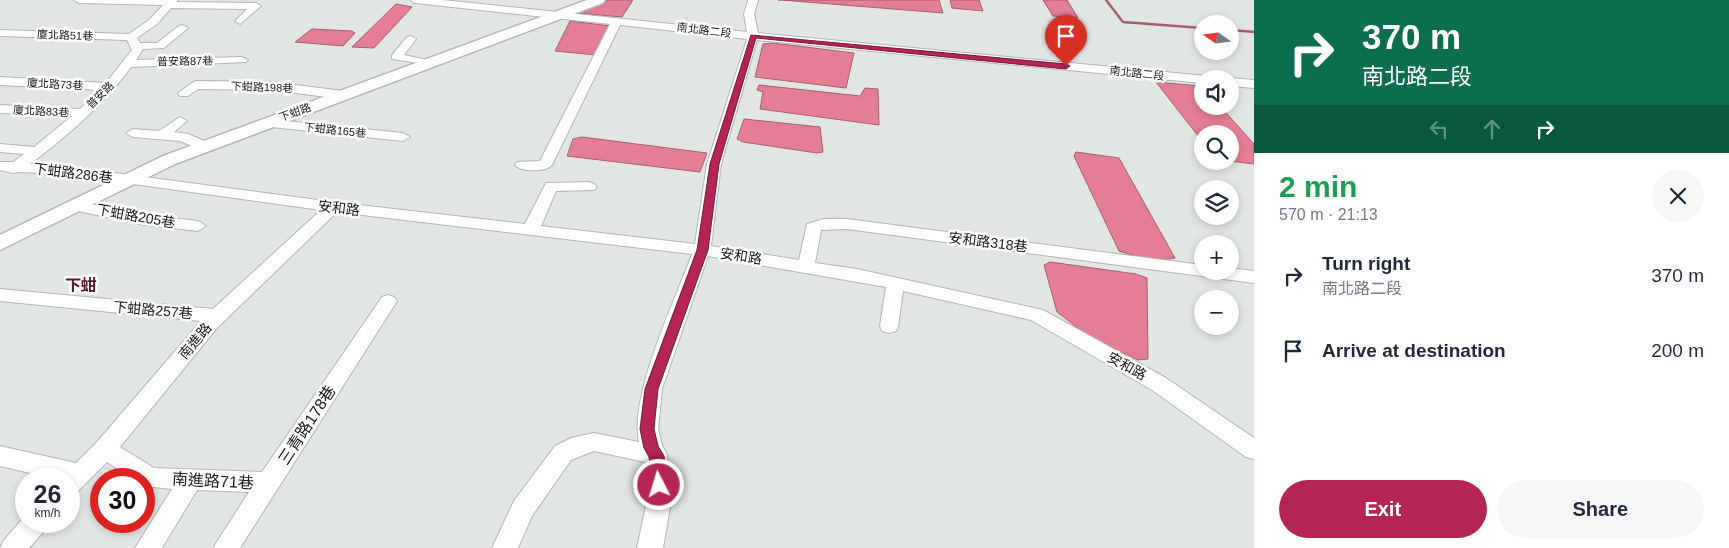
<!DOCTYPE html>
<html lang="en">
<head>
<meta charset="utf-8">
<style>
  :root { --surface:#fff; --page:#f6f6f7; --text:#1f2937; --muted:#747a83; --accent:#b42454 }
  body { margin:0; font-family:Helvetica,"Noto Sans TC",sans-serif; background:var(--page); color:var(--text); height:100vh; display:flex; flex-direction:column; font-size:19px; white-space:nowrap }
  * { box-sizing:border-box; margin:0 }
  p { font-size:16px; color:var(--muted) }
  .icon { flex:none; width:28px; height:28px; fill:none; stroke:currentColor; stroke-width:2; stroke-linecap:round; stroke-linejoin:round }
  .map { position:relative; flex:1; overflow:hidden }
  .details { display:flex; flex-direction:column; background:var(--surface); width:475px }
  .details>* { flex:none }
  .top-card { background:#0b6e4f; color:#fff; overflow:hidden }
  .needle { width:32px; rotate:284deg }
  .fabs { position:absolute; left:1194px; top:15px; display:grid; gap:10px }
  .fabs a { display:grid; place-items:center; width:45px; height:45px; border-radius:50%; background:var(--surface); box-shadow:0 2px 8px #0003; font-size:25px }
  .speed { position:absolute; left:15px; top:468px; display:flex; gap:10px; font-size:25px; font-weight:700; text-align:center }
  .speed>* { display:grid; place-content:center; width:65px; height:65px; border-radius:50%; background:var(--surface); box-shadow:0 2px 8px #0003; line-height:1 }
  .speed small { font-size:12px; font-weight:400 }
  .speed .limit { border:8px solid #d22; background:#fff; color:#111 }
  .pin { position:absolute; display:grid; place-items:center; width:42px; height:42px; color:#fff; margin:-51px -21px; border-radius:50% 50% 50% 0; rotate:-45deg; box-shadow:0 0 5px #0007 }
  .pin .icon { rotate:45deg }
  .me { position:absolute; width:55px; margin:-28px; rotate:355deg; stroke-linejoin:round; filter:drop-shadow(0 0 4px #0008) }
  .turn { display:flex; align-items:center; gap:18px; height:105px; padding:0 25px; font-size:22px }
  .turn .icon { width:65px; height:65px; stroke-width:2.5 }
  .turn b { display:block; font-size:35px; line-height:42px }
  .lanes { display:flex; align-items:center; height:48px; padding:0 25px; background:#0003; justify-content:center; gap:25px; direction:ltr }
  .lanes .off { opacity:.35 }
  .round { display:grid; place-items:center; flex:none; width:52px; height:52px; border-radius:26px; background:var(--page) }
  .summary { display:flex; align-items:center; justify-content:space-between; height:85px; padding:0 25px }
  h1 { font-size:30px; font-weight:700; line-height:38px; color:#1e9e55 }
  .action { display:flex; gap:10px; margin-top:auto; padding:10px 25px }
  .action a { flex:1; height:58px; border-radius:30px; background:var(--accent); color:#fff; font-size:20px; font-weight:700; line-height:58px; text-align:center }
  .action a+a { background:var(--page); color:var(--text) }
  ul { padding:0; list-style:none }
  li { display:flex; align-items:center; gap:15px; height:75px; padding:0 25px }
  li div { flex:1 }
  li b { display:block; font-size:19px }
  li em { font-style:normal }
  main { display:flex; flex:1; min-height:0 }
  .map>svg:first-child { display:block }
</style>
</head>
<body>
<main>
<div class="map">
<svg width="1254" height="548" viewBox="0 0 1254 548">
  <rect width="100%" height="100%" fill="#e2e6e3"/>
  <g fill="#e47e94" stroke="#a65f6e">
    <polygon points="608,0 633,0 622,17 575,13"/>
    <polygon points="778,0 939,0 943,13 781,0"/>
    <polygon points="950,0 979,0 983,11 952,8"/>
    <polygon points="1043,0 1067,0 1078,18 1053,16"/>
    <polygon points="396,4 412,7 374,48 352,47"/>
    <polygon points="570,21 611,26 596,55 555,51"/>
    <polygon points="312,29 352,31 355,33 343,46 295,42"/>
    <polygon points="773,43 854,53 846,88 755,77 763,44"/>
    <polygon points="1156,82 1201,86 1202,106 1220,106 1254,144 1254,164 1230,161 1230,134 1202,134 1202,141"/>
    <polygon points="759,85 860,96 865,88 878,89 879,125 760,109 763,92 757,90"/>
    <polygon points="744,119 820,127 823,152 817,153 743,142 737,139"/>
    <polygon points="582,137 707,153 700,172 567,156 573,139"/>
    <path d="M1076,152L1119,158L1175,258C1157,262 1136,257 1119,251L1074,156Z"/>
    <polygon points="1050,262 1136,274 1147,278 1148,359 1138,360 1087,335 1057,312 1044,265"/>
  </g>
  <g fill="none" stroke-linecap="round" stroke-linejoin="round">
    <g stroke="#a65f6e" stroke-width="2.5">
      <polyline points="1106,0 1123,22 1202,28"/>
      <polyline points="1230,30 1254,32"/>
    </g>
    <defs>
      <g id="minor">
        <path d="M74,0H178L176,2L256,3L261,6L240,24L235,21L247,9L171,8L157,24L137,38L140,43H157L179,26L183,25L188,28L164,48L143,49L136,60L242,57L248,60L246,62L131,67C105,103 68,136 30,164L61,166L333,202L525,224L546,183L589,182L594,184L597,187L594,190L556,191L541,226L695,244L707,164L747,39L620,25L552,165C546,172 521,172 515,165L517,162L540,161L610,24L415,3L410,0H443L747,32L744,14L748,0H758L754,14L758,33L1206,76L1208,79H1202V83L757,40L721,164L711,246L799,260L807,224L824,219H847L1202,265V271H1230V268L1254,271V283L847,229L821,230L815,263L857,269L1043,310L1166,378L1254,438V459L1246,457L1152,390L1031,320L903,291L898,326L896,331L889,333L882,331L880,326L886,287L708,256L662,389L658,429L662,445L667,455L672,496L663,548H637L648,496L645,462L594,451L571,460L532,516L518,548H492L514,501L555,446L571,438L594,433L639,442C629,395 675,301 692,254L337,212L216,329L120,447L154,468L262,472L382,297L388,295L394,297L397,301L240,548H213L249,492L197,490L162,548H135L172,489L144,486V479H132L107,462L77,492L69,495V479H56L0,466V446L76,463L97,442L201,321L0,301V289L213,309L321,210L61,174L19,172L13,173L0,170V162H13L24,154L0,152V144L34,147L72,116L0,113V105L80,109L99,90L0,85V77L106,83L132,50L127,40L0,36V30L129,34L149,20L163,5L79,3Z"/>
        <polygon points="411,36 416,39 404,55 432,61 432,65 392,59 392,55 407,37"/>
        <polygon points="1230,78 1254,80 1254,88 1230,86"/>
        <polygon points="195,81 272,82 343,91 349,95 343,99 272,90 198,89 188,96 180,96 178,93"/>
        <polygon points="180,117 187,121 174,132 188,134 209,143 211,146 209,149 199,149 180,141 133,137 126,133 133,129 159,131"/>
        <polygon points="267,119 403,133 410,137 403,141 262,126 260,123"/>
        <polygon points="75,201 140,214 198,221 206,226 198,231 139,224 69,209 67,206 69,203"/>
        <polygon points="26,515 26,521 49,521 46,529 29,548 0,548 4,540"/>
      </g>
      <polygon id="major" points="587,0 605,0 603,3 175,164 0,250 0,235 163,156"/>
    </defs>
    <use href="#minor" stroke="#b1b6b2" stroke-width="2"/>
    <use href="#major" stroke="#b1b6b2" stroke-width="3"/>
    <use href="#minor" fill="#fff" fill-rule="evenodd"/>
    <use href="#major" fill="#fff" fill-rule="evenodd"/>
  </g>
  <polygon fill="#b42454" stroke="#751737" points="751,35 1066,64 1070,66 1066,69 756,38 719,164 708,250 658,389 654,429 658,446 664,456 667,485 664,490 659,492 654,490 649,457 644,448 640,429 645,389 697,250 710,164"/>
  <g text-anchor="middle" dominant-baseline="central" stroke-width="5" stroke-linejoin="round" paint-order="stroke">
    <g font-size="11" fill="#171817" stroke="#fff">
      <text transform="translate(704 30) rotate(7)">南北路二段</text>
      <text transform="translate(65 35) rotate(2)">廈北路51巷</text>
      <text transform="translate(185 61) rotate(-1)">普安路87巷</text>
      <text transform="translate(1137 73) rotate(6)">南北路二段</text>
      <text transform="translate(55 84) rotate(3)">廈北路73巷</text>
      <text transform="translate(262 87) rotate(2)">下蚶路198巷</text>
      <text transform="translate(100 95) rotate(-44)">普安路</text>
      <text transform="translate(41 111) rotate(3)">廈北路83巷</text>
      <text transform="translate(295 112) rotate(-20)">下蚶路</text>
      <text transform="translate(335 130) rotate(6)">下蚶路165巷</text>
    </g>
    <g font-size="14" fill="#171817" stroke="#fff">
      <text transform="translate(73 173) rotate(7)">下蚶路286巷</text>
      <text transform="translate(339 208) rotate(7)">安和路</text>
      <text transform="translate(136 216) rotate(10)">下蚶路205巷</text>
      <text transform="translate(988 242) rotate(7)">安和路318巷</text>
      <text transform="translate(741 256) rotate(9)">安和路</text>
      <text transform="translate(153 310) rotate(5)">下蚶路257巷</text>
      <text transform="translate(195 341) rotate(-50)">南進路</text>
      <text transform="translate(1127 366) rotate(29)">安和路</text>
    </g>
    <g font-size="16" font-weight="bold" fill="#5a162a" stroke="#fff">
      <text x="81" y="285">下蚶</text>
    </g>
    <g font-size="16" fill="#171817" stroke="#fff">
      <text transform="translate(307 425) rotate(-57)">三青路178巷</text>
      <text transform="translate(213 481) rotate(3)">南進路71巷</text>
    </g>
  </g>
</svg>
<div class="fabs">
<a><svg class="needle" viewBox="-14 -14 28 28"><path d="M0-13l5 13h-10z" fill="#e53935"/><path d="M0 13l5-13h-10z" fill="#747a83"/></svg></a>
<a><svg class="icon" aria-label="sound" viewBox="0 0 24 24"><path d="M4 9h4l5-4v14l-5-4H4zM17 9q2 3 0 6"/></svg></a>
<a><svg class="icon" aria-label="search" viewBox="0 0 24 24"><circle cx="10" cy="10" r="6"/><path d="M15 15l6 6"/></svg></a>
<a><svg class="icon" aria-label="layers" viewBox="0 0 24 24"><path d="M12 4l9 5-9 5-9-5zM3 14l9 5 9-5"/></svg></a>
<a>+</a>
<a>−</a>
</div>
<div class="speed"><div>26<small>km/h</small></div><div class="limit">30</div></div>
<div class="pin" style="left:1066px;top:66px;background:#d93025"><svg class="icon" aria-label="arrive" viewBox="0 0 24 24"><path d="M6 21V4h12l-3 4 3 4H6"/></svg></div>
<svg class="me" style="left:659px;top:485px" viewBox="-20 -20 40 40"><circle r="17" fill="#b42454" stroke="#fff" stroke-width="3"/><path d="M0-11L8 9 0 5-8 9z" fill="#fff"/></svg>
</div>
<section class="details">
<div class="top-card">
<div class="turn"><svg class="icon" aria-label="right" viewBox="0 0 24 24"><path d="M7 20v-9h11M14 6l5 5-5 5"/></svg><div><b>370 m</b>南北路二段</div></div>
<div class="lanes"><svg class="icon off" aria-label="left" viewBox="0 0 24 24"><path d="M17 20v-9H6M10 6l-5 5 5 5"/></svg><svg class="icon off" aria-label="ahead" viewBox="0 0 24 24"><path d="M12 20V5M6 11l6-6 6 6"/></svg><svg class="icon" aria-label="right" viewBox="0 0 24 24"><path d="M7 20v-9h11M14 6l5 5-5 5"/></svg></div>
</div>
<div class="summary"><div><h1>2 min</h1><p>570 m · 21:13</p></div><a class="round"><svg class="icon" aria-label="close" viewBox="0 0 24 24"><path d="M6 6l12 12M18 6L6 18"/></svg></a></div>
<ul>
<li><svg class="icon" aria-label="right" viewBox="0 0 24 24"><path d="M7 20v-9h11M14 6l5 5-5 5"/></svg><div><b>Turn right</b><p>南北路二段</p></div><em>370 m</em></li>
<li><svg class="icon" aria-label="arrive" viewBox="0 0 24 24"><path d="M6 21V4h12l-3 4 3 4H6"/></svg><div><b>Arrive at destination</b></div><em>200 m</em></li>
</ul>
<div class="action"><a>Exit</a><a>Share</a></div>
</section>
</main>
</body>
</html>
